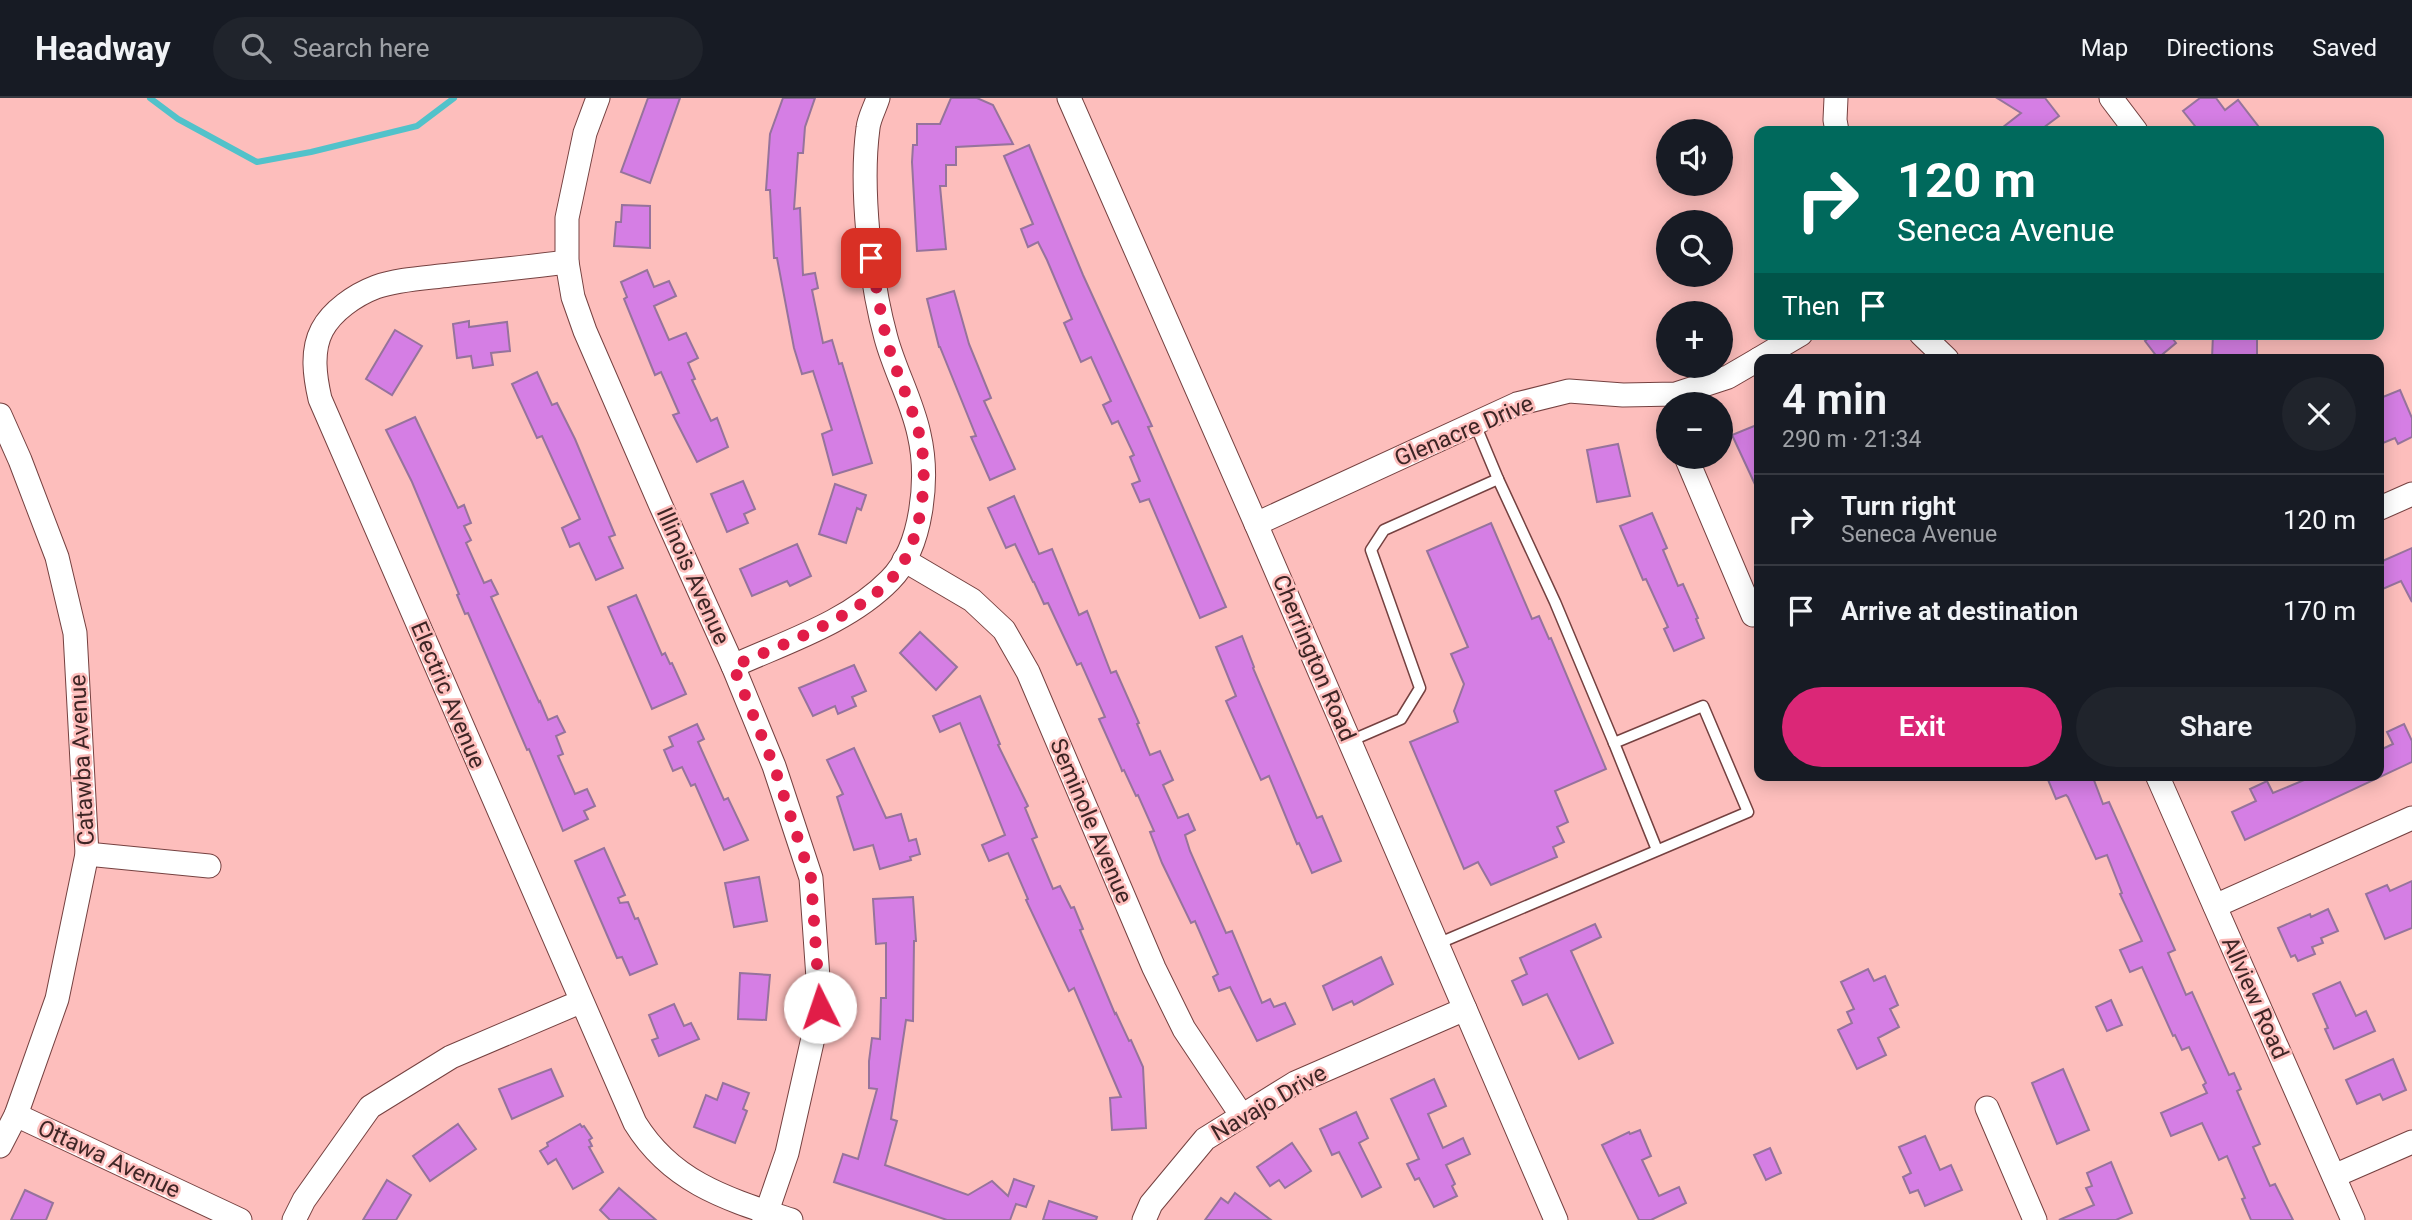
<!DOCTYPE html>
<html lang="en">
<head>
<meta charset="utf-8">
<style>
  :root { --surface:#171b24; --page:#20242c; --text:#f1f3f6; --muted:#9ea1a6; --line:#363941; --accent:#db2777 }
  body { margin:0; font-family:Roboto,sans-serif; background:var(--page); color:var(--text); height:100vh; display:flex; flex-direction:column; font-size:26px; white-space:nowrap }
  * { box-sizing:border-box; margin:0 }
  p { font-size:23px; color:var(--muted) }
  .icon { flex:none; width:38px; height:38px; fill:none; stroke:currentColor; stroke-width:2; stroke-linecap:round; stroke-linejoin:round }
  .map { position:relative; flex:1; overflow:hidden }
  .sheet { position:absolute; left:1754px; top:256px; width:630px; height:427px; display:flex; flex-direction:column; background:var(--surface); border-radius:14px; box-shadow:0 4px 18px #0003 }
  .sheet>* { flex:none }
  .guide { position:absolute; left:1754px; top:28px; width:630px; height:214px; border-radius:14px; box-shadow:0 4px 18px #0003; background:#00695c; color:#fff; overflow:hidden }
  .controls { position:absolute; left:1656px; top:21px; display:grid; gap:14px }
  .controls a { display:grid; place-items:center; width:77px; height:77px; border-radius:50%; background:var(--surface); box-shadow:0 4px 18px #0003; font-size:35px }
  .pin { position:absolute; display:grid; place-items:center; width:60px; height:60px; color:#fff; margin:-30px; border-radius:14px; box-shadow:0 4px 10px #0006 }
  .me { position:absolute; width:77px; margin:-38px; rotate:356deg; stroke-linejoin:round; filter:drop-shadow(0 0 5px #0008) }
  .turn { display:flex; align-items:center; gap:24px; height:147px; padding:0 28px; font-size:32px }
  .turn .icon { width:91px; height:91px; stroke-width:2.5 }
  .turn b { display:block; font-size:49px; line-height:60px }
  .then { display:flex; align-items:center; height:66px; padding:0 28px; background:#0003; gap:14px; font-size:26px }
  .round { display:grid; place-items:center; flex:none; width:74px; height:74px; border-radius:37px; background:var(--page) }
  .overview { display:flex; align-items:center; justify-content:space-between; height:119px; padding:0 28px }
  h1 { font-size:42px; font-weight:600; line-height:52px }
  .action { display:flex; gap:14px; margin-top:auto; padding:14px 28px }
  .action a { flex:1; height:80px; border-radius:42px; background:var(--accent); color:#fff; font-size:28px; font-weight:600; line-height:80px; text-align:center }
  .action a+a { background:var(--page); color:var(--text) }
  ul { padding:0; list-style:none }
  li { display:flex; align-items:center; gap:21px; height:91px; padding:0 28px; border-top:2px solid var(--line) }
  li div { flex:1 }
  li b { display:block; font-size:26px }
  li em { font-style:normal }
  header { display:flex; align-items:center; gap:42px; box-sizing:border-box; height:98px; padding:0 35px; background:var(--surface); border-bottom:2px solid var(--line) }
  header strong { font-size:33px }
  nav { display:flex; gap:38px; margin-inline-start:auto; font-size:24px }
  .search { width:490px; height:63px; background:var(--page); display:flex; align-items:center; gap:18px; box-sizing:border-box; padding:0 24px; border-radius:38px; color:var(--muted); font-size:26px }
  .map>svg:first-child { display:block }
</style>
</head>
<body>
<header>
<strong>Headway</strong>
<div class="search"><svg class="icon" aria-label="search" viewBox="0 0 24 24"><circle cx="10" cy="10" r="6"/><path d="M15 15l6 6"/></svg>Search here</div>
<nav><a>Map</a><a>Directions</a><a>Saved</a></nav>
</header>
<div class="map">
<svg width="2412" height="1122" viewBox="0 0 2412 1122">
  <rect width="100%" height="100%" fill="#fdbebc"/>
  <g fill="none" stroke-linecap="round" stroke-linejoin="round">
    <polyline stroke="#52c2ca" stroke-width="6" points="150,0 178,21 257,64 311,54 417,28 454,0"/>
  </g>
  <g fill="#d57ee4" stroke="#96739c" stroke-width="2">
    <polygon points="648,0 680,0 650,85 621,74"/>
    <polygon points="783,0 815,0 805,29 803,55 798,55 794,111 800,110 803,177 815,175 818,190 812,192 823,245 832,242 839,266 842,265 872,365 833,377 822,336 832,332 813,273 802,276 794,250 777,160 774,160 770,92 766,92 770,36"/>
    <polygon points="951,0 977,0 993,7 1013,46 956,49 956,67 946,67 946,88 940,88 946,151 917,153 912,64 913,47 917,47 917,26 940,26"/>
    <polygon points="1997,0 2045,0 2059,18 2039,33 1998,33 2021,15"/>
    <polygon points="2200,0 2216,0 2225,12 2238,2 2262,33 2199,33 2183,13"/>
    <polygon points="1029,47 1083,177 1152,328 1148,329 1226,509 1200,520 1149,401 1140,404 1132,386 1140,383 1130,359 1134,357 1118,323 1112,326 1103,307 1111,303 1091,259 1081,264 1064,225 1072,221 1047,162 1038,144 1028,149 1021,131 1033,126 1004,58"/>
    <polygon points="622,107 650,108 650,150 614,148 616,124 621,124"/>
    <polygon points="647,172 654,189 669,183 676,198 654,208 669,242 686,235 698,260 688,265 695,281 692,282 711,323 717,320 728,349 697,364 673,317 679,315 661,274 655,277 624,201 627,199 621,184"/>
    <polygon points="954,193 969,246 991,300 984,303 1015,371 990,382 971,339 976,338 940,249 939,249 927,201"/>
    <polygon points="469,223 469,229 507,224 510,253 491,255 493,267 473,270 471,258 457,260 453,226"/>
    <polygon points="395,232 422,248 392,297 366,281"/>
    <polygon points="2154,236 2169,236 2176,245 2158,260 2145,243"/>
    <polygon points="2213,236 2257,237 2257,261 2212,261"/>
    <polygon points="537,274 552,307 557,305 575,341 615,437 609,439 623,470 596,482 579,445 570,449 562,430 580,421 542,338 537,340 512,286"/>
    <polygon points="2400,292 2412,320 2412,339 2398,346 2395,340 2378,347 2378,301"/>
    <polygon points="415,319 458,410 464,407 471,425 464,428 471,442 466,445 484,485 491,482 498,496 491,499 539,604 540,603 548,622 557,618 565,634 556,638 563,656 558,658 575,696 587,691 595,708 584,713 588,721 563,733 529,651 527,652 468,515 465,516 457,497 459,496 412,384 386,332"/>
    <polygon points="1759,326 1759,395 1732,337"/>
    <polygon points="1618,346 1630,398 1597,404 1587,352"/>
    <polygon points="743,383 755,411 744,416 748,425 727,434 711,396"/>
    <polygon points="835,386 866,397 861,412 857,410 846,445 819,436"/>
    <polygon points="1014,398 1039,456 1052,451 1079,517 1087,513 1111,575 1116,573 1139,625 1137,626 1150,657 1160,653 1173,682 1163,687 1178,720 1188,716 1195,732 1185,737 1190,753 1226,835 1232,833 1262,905 1270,901 1274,909 1285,905 1295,926 1257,943 1230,889 1219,893 1213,879 1218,876 1195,823 1191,825 1162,765 1150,734 1154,733 1138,697 1136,698 1124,672 1122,673 1121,670 1099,621 1105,619 1081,565 1077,567 1048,505 1044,506 1034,484 1033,484 1015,446 1006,450 988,410"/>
    <polygon points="1652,415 1667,450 1663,452 1678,488 1683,486 1698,520 1696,521 1704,540 1674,553 1664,531 1668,529 1646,481 1643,482 1620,428"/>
    <polygon points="1491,425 1532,521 1539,518 1549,541 1551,540 1606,671 1555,693 1568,724 1557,729 1564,744 1553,749 1557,759 1491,787 1478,764 1464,771 1410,644 1458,624 1454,613 1464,586 1451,556 1468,549 1427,453"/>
    <polygon points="797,446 811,478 790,488 787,483 752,498 740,471"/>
    <polygon points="2412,450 2412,504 2401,483 2378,493 2378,465"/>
    <polygon points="636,497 662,557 665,555 670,566 672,565 686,596 652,611 608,509"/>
    <polygon points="920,534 957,569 936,592 900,555"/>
    <polygon points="1242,538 1254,569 1253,570 1317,720 1322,718 1341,763 1312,775 1299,745 1297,746 1269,678 1261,682 1226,603 1236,598 1216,549"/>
    <polygon points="854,567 866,593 852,599 856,608 838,616 835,608 813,618 799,590"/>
    <polygon points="980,598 1000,646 998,647 1028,708 1025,710 1037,739 1032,741 1053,791 1060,788 1071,810 1074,809 1083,831 1080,832 1115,916 1116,915 1129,943 1131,942 1143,969 1146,1030 1112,1032 1110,1000 1121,999 1074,890 1069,893 1026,802 1028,801 1008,755 989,763 982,747 1005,737 960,625 940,634 933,618"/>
    <polygon points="697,626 704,641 698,644 724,702 728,700 748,742 724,752 695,686 691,688 682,669 673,673 664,652 673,648 669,639"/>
    <polygon points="2404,626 2412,643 2412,664 2245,742 2232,714 2256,703 2250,691 2267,683 2273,695 2316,677 2378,677 2378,653 2393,646 2387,634"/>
    <polygon points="854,650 886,720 901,716 909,743 916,741 920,756 910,759 911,762 880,771 873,747 854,752 837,699 843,696 827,662"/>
    <polygon points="2046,677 2092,677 2103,706 2109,704 2175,852 2168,855 2186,897 2192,894 2229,977 2234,975 2241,991 2237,993 2260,1046 2253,1049 2270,1088 2275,1086 2293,1122 2251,1122 2242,1101 2245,1100 2227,1058 2219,1062 2202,1025 2171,1038 2161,1015 2207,995 2203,987 2206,985 2189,949 2182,952 2175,937 2173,938 2142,869 2130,874 2120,852 2142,843 2120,796 2122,795 2107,757 2096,761 2068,699 2066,697 2056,701"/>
    <polygon points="604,750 625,797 618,800 620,805 628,804 635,821 638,820 657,866 630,877 622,859 617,860 575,763"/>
    <polygon points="759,779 767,823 734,829 725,785"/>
    <polygon points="2412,783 2412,830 2385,841 2366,796 2387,787 2390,793"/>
    <polygon points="913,799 916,843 914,843 913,923 906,922 891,1021 897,1023 885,1067 968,1097 992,1083 1008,1098 1014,1081 1034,1088 1026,1109 1016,1106 1010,1122 947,1122 834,1084 843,1056 858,1061 877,991 869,990 869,963 872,940 880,941 881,900 886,900 886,845 876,846 873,801"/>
    <polygon points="2328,811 2338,833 2321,840 2323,845 2312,849 2315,856 2298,863 2295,857 2291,859 2278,830 2310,816 2311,819"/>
    <polygon points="1595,826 1601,839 1571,853 1613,945 1579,961 1547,896 1523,907 1512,883 1527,876 1520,860"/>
    <polygon points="1381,859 1393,886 1354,907 1352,903 1333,912 1323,888"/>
    <polygon points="1868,871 1874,883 1885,878 1898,907 1890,911 1899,929 1878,940 1886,957 1857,971 1838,932 1852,925 1847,914 1854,911 1841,884"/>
    <polygon points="740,875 770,877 766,922 738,921"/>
    <polygon points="2340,884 2356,918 2366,913 2375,933 2334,951 2325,931 2328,930 2313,896"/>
    <polygon points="2111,902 2122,927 2107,933 2096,909"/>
    <polygon points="674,906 684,928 691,925 699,941 659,958 652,942 658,940 649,917"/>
    <polygon points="2393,961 2406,992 2383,1002 2380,996 2357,1006 2346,982"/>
    <polygon points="551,971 563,998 512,1021 499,991"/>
    <polygon points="2063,971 2089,1032 2057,1046 2032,985"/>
    <polygon points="1434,981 1446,1008 1428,1016 1443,1050 1463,1040 1470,1056 1446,1067 1455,1086 1452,1088 1457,1098 1434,1109 1419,1080 1415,1082 1407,1066 1419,1061 1391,1001"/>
    <polygon points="723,985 749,995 743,1011 747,1013 735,1045 694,1029 706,997 717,1002"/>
    <polygon points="1356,1014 1368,1040 1359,1045 1381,1089 1362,1099 1339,1054 1332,1057 1320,1031"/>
    <polygon points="458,1026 476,1051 430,1083 413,1058"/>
    <polygon points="580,1026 582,1029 584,1028 592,1040 589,1042 592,1048 589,1049 603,1074 573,1091 556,1061 548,1066 540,1053 548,1048 547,1045"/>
    <polygon points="1640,1032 1651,1058 1642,1062 1659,1098 1679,1089 1686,1105 1651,1122 1639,1122 1602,1047 1629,1034 1630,1036"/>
    <polygon points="1925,1038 1940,1072 1951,1067 1962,1092 1925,1108 1918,1092 1910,1095 1903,1079 1911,1075 1899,1049"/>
    <polygon points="1292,1045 1311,1073 1285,1090 1279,1082 1270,1088 1257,1069"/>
    <polygon points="1770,1050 1781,1075 1766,1082 1754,1057"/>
    <polygon points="2111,1064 2132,1115 2116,1122 2059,1122 2094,1107 2086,1090 2092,1088 2087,1075"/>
    <polygon points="387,1082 411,1097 396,1122 363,1122"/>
    <polygon points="619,1090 656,1122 610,1122 600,1112"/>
    <polygon points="25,1092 53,1105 46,1122 11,1122"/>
    <polygon points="1235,1095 1271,1122 1205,1122 1221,1100 1228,1105"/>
    <polygon points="1049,1103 1097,1119 1096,1122 1043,1122"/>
  </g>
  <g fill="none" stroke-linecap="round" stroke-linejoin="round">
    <defs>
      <g id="lane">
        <polyline points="1350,643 1401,621 1420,590 1371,452 1384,432 1498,381 1475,326"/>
        <polyline points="1614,645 1657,752"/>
        <polyline points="1437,846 1748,714 1703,608 1614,645 1555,504 1498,381"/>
      </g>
      <g id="street">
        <polyline points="598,0 585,35 567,120 567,164 573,199 585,233 661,408 733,568 774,668 811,780 820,909 787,1055 764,1122"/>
        <polyline points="1069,0 1256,426 1556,1122"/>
        <polyline points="1836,0 1835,22 1837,33"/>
        <polyline points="2111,0 2136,33"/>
        <path d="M567,164C528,169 489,173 450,177C426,180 398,181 376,189C355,197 332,213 322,232C311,253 315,279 320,301L635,1025C672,1085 727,1101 791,1122"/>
        <polyline points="1921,236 1947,261"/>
        <polyline points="1759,261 1801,236"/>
        <polyline points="0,317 20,362 57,459 75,535 87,756 57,901 16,1017 0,1048"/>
        <polyline points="1686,359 1753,517"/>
        <polyline points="2378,411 2412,396"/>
        <polyline points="1256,426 1517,306 1569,293 1623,297 1676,296 1728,279 1759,261"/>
        <polyline points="904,462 972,502 1004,532 1028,574 1154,870 1184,931 1242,1018"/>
        <path d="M733,568C786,544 849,524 890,482C923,449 929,379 919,336C912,303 895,273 886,240C870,182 860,90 868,30C869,20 875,10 878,0"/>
        <polyline points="2157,677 2353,1122"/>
        <polyline points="87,756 209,768"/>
        <polyline points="2215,808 2412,720"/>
        <polyline points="1987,1010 2035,1122"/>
        <polyline points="16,1017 240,1122"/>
        <polyline points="2334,1078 2412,1044"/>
        <polyline points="294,1122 304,1102 370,1009 451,959 580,904"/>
        <polyline points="1144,1122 1151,1106 1205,1041 1295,985 1465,911"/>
      </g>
    </defs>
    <use href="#lane" stroke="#754140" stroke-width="13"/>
    <use href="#street" stroke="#754140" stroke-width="25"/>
    <use href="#lane" stroke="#fff" stroke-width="10"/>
    <use href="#street" stroke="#fff" stroke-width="23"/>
  </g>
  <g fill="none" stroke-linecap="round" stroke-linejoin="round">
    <path stroke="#e11d48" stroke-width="12" stroke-dasharray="0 21.6" d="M820,909L811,780L774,668L733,568C781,547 855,520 891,481C922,449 930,377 919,335C910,302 894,271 886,239C880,213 876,186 871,160"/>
  </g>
  <g text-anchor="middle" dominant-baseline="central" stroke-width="5" stroke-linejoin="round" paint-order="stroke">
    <g font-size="23" fill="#3d2525" stroke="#fdbebc">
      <text transform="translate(1464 333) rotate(-23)">Glenacre Drive</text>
      <text transform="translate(693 478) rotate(66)">Illinois Avenue</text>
      <text transform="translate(1314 560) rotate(67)">Cherrington Road</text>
      <text transform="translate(448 597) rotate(67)">Electric Avenue</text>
      <text transform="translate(82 662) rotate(-93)">Catawba Avenue</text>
      <text transform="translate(1091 723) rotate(67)">Seminole Avenue</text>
      <text transform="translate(2255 900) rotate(66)">Allview Road</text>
      <text transform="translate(1269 1005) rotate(-30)">Navajo Drive</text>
      <text transform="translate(109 1061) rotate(25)">Ottawa Avenue</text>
    </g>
  </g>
</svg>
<div class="controls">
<a><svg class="icon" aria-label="sound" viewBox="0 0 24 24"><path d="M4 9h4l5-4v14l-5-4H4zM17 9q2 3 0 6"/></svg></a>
<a><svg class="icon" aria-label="search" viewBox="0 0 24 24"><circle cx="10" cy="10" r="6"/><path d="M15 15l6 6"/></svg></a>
<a>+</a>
<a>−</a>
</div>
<div class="pin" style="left:871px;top:160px;background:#d93025"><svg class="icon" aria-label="arrive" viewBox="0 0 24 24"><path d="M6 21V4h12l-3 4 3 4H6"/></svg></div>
<svg class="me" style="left:820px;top:909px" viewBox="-20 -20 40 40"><circle r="19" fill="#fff"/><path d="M0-13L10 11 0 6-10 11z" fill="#e11d48"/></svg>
<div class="guide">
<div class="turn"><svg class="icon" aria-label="right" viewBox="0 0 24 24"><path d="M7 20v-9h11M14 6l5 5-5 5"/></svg><div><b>120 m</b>Seneca Avenue</div></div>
<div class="then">Then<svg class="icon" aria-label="arrive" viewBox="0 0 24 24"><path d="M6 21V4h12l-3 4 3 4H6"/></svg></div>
</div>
<section class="sheet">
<div class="overview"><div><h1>4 min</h1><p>290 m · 21:34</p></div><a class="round"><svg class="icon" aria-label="close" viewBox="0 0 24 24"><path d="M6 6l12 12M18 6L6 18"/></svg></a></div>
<ul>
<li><svg class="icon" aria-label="right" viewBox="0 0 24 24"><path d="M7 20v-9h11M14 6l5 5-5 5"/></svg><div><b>Turn right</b><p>Seneca Avenue</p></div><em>120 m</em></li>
<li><svg class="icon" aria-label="arrive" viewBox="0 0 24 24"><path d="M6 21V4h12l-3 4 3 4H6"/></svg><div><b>Arrive at destination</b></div><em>170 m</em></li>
</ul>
<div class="action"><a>Exit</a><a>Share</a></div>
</section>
</div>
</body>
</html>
